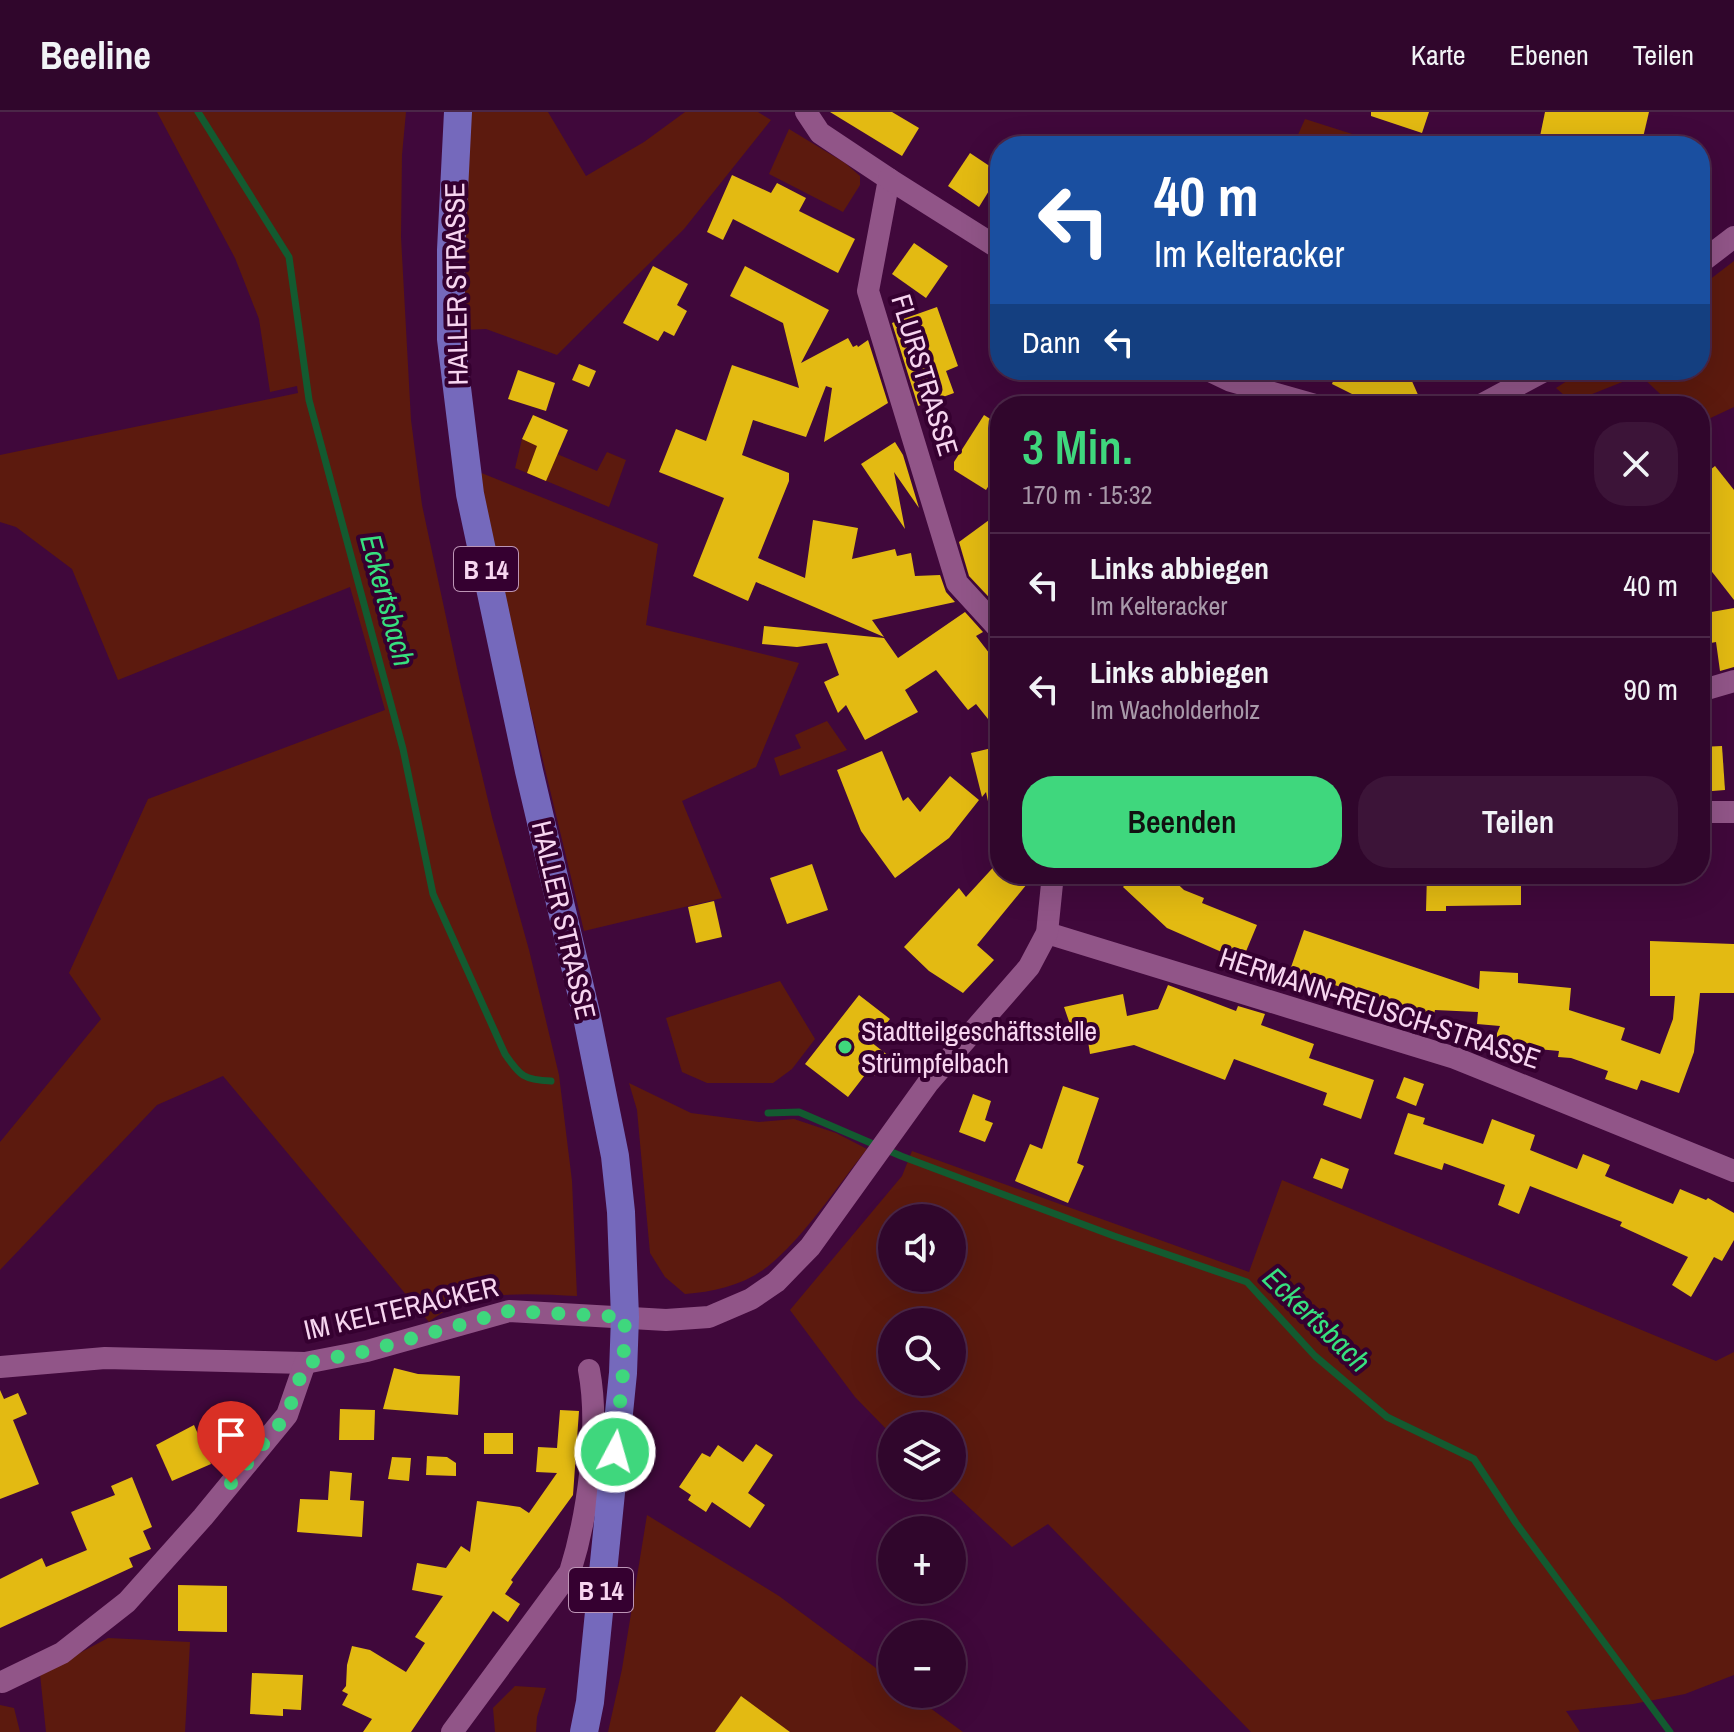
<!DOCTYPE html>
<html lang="de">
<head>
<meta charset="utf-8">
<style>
  :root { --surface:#30062c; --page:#3c1438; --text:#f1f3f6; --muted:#a899a9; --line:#4b2748; --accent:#3fd77d }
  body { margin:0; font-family:"Archivo Narrow",sans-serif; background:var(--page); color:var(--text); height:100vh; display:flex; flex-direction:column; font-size:30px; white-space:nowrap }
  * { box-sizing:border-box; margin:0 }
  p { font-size:26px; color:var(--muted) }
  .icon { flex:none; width:44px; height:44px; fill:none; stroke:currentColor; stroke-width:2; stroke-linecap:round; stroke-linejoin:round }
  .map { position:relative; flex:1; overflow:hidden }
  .details { position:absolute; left:990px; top:284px; width:720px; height:488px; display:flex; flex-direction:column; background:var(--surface); border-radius:32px; box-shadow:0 8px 32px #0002,0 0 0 2px var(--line) }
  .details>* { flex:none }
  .banner { position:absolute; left:990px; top:24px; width:720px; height:244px; border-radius:32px; box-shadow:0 8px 32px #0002,0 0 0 2px var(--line); background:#1a4fa0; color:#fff; overflow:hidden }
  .tools { position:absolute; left:878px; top:1092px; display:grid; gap:16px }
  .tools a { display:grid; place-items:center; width:88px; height:88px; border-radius:50%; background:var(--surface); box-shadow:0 8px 32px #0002,0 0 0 2px var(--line); font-size:40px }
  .pin { position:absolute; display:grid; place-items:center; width:68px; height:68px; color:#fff; margin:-82px -34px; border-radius:50% 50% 50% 0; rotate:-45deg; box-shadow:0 0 8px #0007 }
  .pin .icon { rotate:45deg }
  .me { position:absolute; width:88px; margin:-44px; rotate:6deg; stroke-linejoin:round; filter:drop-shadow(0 0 6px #0008) }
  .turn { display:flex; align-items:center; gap:28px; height:168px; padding:0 32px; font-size:36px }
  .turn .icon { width:104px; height:104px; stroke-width:2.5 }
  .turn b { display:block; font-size:56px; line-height:68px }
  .then { display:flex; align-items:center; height:76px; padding:0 32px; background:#0003; gap:16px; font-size:30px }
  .round { display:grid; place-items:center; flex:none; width:84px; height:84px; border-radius:32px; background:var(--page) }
  .summary { display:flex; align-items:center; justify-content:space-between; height:136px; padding:0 32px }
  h1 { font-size:48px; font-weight:600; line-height:60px; color:var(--accent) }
  .action { display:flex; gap:16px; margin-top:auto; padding:16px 32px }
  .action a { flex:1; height:92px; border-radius:32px; background:var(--accent); color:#111; font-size:32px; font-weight:600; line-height:92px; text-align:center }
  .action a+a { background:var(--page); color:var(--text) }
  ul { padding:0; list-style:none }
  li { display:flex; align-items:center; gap:24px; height:104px; padding:0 32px; border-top:2px solid var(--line) }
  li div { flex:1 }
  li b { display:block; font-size:30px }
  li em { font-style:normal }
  header { display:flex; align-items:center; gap:48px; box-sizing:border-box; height:112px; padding:0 40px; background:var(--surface); border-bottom:2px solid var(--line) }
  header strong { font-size:38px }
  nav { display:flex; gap:44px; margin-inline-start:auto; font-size:28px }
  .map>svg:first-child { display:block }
</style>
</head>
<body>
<header>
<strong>Beeline</strong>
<nav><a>Karte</a><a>Ebenen</a><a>Teilen</a></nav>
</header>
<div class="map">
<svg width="1734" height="1620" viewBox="0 0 1734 1620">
  <rect width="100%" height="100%" fill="#40083b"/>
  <g fill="#5c1a0e" fill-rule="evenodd">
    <path d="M157,0H406L402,43L401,125L411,308L422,393L461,575L492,705L529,838L559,963L572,1069L577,1184C526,1182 471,1176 429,1210L223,964L157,993L0,1158V1030L101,907L69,861L148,687L385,598L350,475L118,568L72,457L16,415L0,410V343L298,281L297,274L270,280L259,207L235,146Z"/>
    <polygon points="466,0 548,0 586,64 644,30 685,0 758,0 771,8 684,117 557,243 486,217 464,218"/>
    <polygon points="1305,7 1390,34 1293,34"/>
    <polygon points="789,17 845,51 860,64 860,73 843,100 769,62"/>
    <polygon points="1734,149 1734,295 1700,311 1700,294 1673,294 1640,263 1572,290 1556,276 1584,258 1700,258 1700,175"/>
    <polygon points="522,327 597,359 607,340 626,348 609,395 515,356"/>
    <polygon points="479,360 658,432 646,513 799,551 756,655 682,689 722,786 584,819 497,458"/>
    <polygon points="827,609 847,638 780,664 774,646 801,636 795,623"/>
    <polygon points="780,869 815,927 792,957 773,971 707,971 682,960 666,906"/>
    <path d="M629,971L691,1001L759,1010L794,1007L836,1021L867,1037C838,1073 803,1127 767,1155C744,1173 713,1180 685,1182L665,1165L650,1141L637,998Z"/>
    <path d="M912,1039L1249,1160L1282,1068L1716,1249L1734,1240V1563L1685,1582L1633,1592L1566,1599L1580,1620H1251L1048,1412L1012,1435L946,1374H952V1314H892V1323L855,1285L790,1198L902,1064ZM892,1106H952V1166H892ZM892,1210H952V1270H892Z"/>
    <polygon points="647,1403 779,1484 892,1568 892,1582 911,1582 963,1620 608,1620 622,1557"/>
    <polygon points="108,1526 190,1530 185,1620 46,1620 40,1562"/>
    <polygon points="515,1574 546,1576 537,1605 536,1620 495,1620 493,1596"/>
    <polygon points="0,1593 14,1596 20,1620 0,1620"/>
  </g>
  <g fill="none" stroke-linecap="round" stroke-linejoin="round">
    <g stroke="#135a30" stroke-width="7">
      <path d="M198,0L289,145L309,288L403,637L433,782L505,942C520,964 524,968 551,969"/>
      <polyline points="768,1001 799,1000 901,1044 1114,1124 1247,1170 1315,1244 1387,1305 1474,1347 1516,1411 1670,1620"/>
    </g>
  </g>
  <g fill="#e3ba12">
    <polygon points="830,0 892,0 919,16 902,44"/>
    <polygon points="1371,0 1429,0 1422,21 1371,4"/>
    <polygon points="1545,0 1649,0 1641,34 1538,34"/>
    <polygon points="970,41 1000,61 979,95 948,74"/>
    <polygon points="732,63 771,81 777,71 806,86 799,99 855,127 838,161 733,107 723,128 707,120"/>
    <polygon points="914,131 948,154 926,186 892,162"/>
    <polygon points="653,154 688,172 677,193 687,199 674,224 664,219 658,229 623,211"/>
    <polygon points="745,154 829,198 801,251 848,226 853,235 857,233 858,235 868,228 888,291 824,330 832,276 826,274 806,325 753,308 742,343 789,361 789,369 758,446 805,466 813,408 858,416 852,447 895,437 897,444 911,441 915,464 940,463 946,480 955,490 872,508 884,525 756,470 748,489 693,464 724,386 659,360 676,317 706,329 732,253 799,276 783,211 730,184"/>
    <polygon points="937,195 958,254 946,259 954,281 918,294 892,211"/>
    <polygon points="579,252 596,259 589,275 572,268"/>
    <polygon points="518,258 555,271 546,299 508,287"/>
    <polygon points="1337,258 1407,258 1423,294 1360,294 1356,284 1332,272"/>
    <polygon points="533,303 568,318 546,369 527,361 537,334 522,327"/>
    <polygon points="984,303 1000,313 1000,356 986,378 954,358 954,350"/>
    <polygon points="895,330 903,343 919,396 894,360 905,417 861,352"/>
    <polygon points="1715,354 1734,378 1734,488 1709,456 1700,420 1700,366"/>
    <polygon points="1000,400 1000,497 969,464 959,430"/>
    <polygon points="1734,496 1734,555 1720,559 1716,530 1700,533 1700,502"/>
    <polygon points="965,500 983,520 976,524 1000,555 1000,622 976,592 968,598 936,558 905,578 918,600 865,628 846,593 838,601 824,570 839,563 827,531 797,535 762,532 764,514 884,526 898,546"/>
    <polygon points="1000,634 1000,707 992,708 986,680 982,685 971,641"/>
    <polygon points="1722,634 1725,678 1700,680 1700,635"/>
    <polygon points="882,639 903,689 908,685 920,700 950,664 979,688 949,726 895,766 861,719 837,658"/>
    <polygon points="1000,748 1000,762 1015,762 1027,772 977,833 994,848 963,881 929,859 904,835 959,776 966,785"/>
    <polygon points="812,752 828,798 787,812 770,766"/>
    <polygon points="1135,762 1167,762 1184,778 1204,786 1202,791 1257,813 1242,849 1167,816 1123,775"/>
    <polygon points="1427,762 1521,762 1521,793 1446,794 1446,799 1426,799"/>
    <polygon points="714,789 722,825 696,831 688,795"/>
    <polygon points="1304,818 1479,877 1480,859 1518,861 1518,871 1571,876 1569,898 1625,916 1621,928 1660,942 1673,907 1675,884 1650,884 1650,829 1734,832 1734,881 1700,881 1694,940 1679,981 1641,968 1637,978 1605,967 1608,959 1571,946 1558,945 1559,939 1517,935 1517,945 1491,936 1500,914 1477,912 1478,900 1435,898 1433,906 1290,858"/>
    <polygon points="1168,873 1236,899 1238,894 1265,902 1261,913 1314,932 1309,946 1374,968 1361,1007 1323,993 1327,981 1234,947 1225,968 1134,933 1090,942 1086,916 1072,918 1064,895 1123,882 1127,904 1158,897"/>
    <polygon points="859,883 890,907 871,930 890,945 874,964 868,959 848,985 805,952"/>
    <polygon points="1404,965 1424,972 1416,994 1396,986"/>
    <polygon points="1063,974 1099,986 1077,1051 1084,1054 1068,1091 1015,1069 1030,1032 1042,1037"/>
    <polygon points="973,982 991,989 985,1008 993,1011 985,1030 959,1020"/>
    <polygon points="1408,1001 1425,1006 1423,1012 1483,1032 1492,1007 1535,1023 1530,1038 1577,1057 1583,1042 1610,1053 1605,1064 1673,1092 1680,1077 1706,1088 1708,1086 1734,1101 1734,1128 1722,1149 1714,1145 1691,1185 1672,1173 1688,1145 1620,1114 1622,1110 1530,1074 1519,1102 1498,1093 1505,1073 1444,1051 1442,1058 1394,1042"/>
    <polygon points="1321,1046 1349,1057 1342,1077 1313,1066"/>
    <polygon points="394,1256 418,1262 460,1264 458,1303 383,1297"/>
    <polygon points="0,1278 4,1287 18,1281 27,1302 13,1308 39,1372 0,1387"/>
    <polygon points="340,1297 375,1298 374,1328 339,1328"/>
    <polygon points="560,1298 579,1299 573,1383 511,1468 513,1470 505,1482 520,1492 508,1510 493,1499 411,1620 363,1620 372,1607 342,1593 348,1582 342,1579 346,1574 347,1553 352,1534 370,1538 406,1560 425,1531 415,1525 443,1484 412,1478 417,1451 446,1456 461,1434 470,1440 477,1389 520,1395 529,1401 557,1361 536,1360 538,1335 557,1336"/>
    <polygon points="194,1313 211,1352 172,1369 156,1333"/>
    <rect x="484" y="1321" width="29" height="21"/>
    <polygon points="756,1332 773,1343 748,1381 765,1393 750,1416 712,1390 706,1400 688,1388 691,1383 679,1375 702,1341 710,1345 718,1333 743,1350"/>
    <polygon points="427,1344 447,1345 456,1351 456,1364 426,1363"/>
    <polygon points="392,1345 411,1346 409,1369 388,1367"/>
    <polygon points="330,1359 352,1361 350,1388 364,1389 362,1425 297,1420 300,1387 328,1388"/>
    <polygon points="132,1365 152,1415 143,1419 151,1437 129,1446 133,1455 0,1516 0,1467 42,1446 46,1455 87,1438 71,1400 115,1383 111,1374"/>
    <polygon points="178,1473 227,1474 227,1520 178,1519"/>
    <polygon points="252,1561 303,1563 301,1598 283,1597 283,1604 250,1602"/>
    <polygon points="741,1584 790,1620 715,1620"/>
  </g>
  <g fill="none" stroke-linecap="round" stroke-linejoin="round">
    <g stroke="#915588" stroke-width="22">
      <polyline points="806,0 820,21 889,67 868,179 957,471 1000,518"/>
      <polyline points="889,67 1000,137"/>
      <polyline points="1700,151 1734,125"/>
      <polyline points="1208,258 1231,269 1319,294"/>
      <polyline points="1479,294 1546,258"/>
      <polyline points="1700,579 1734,569"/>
      <polyline points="1700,700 1734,700"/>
      <polyline points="1047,821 1455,946 1734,1059"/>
      <polyline points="0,1255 105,1246 305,1251 367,1239 509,1199 666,1208 709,1205 751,1187 776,1170 810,1135 928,971 1029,855 1047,821 1053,762"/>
      <polyline points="2,1570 62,1541 127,1490 203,1405 287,1303 305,1251"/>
      <path d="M452,1620L570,1460C588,1403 600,1316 589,1258"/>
    </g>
    <polyline stroke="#7569bc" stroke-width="28" points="458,0 451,138 451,227 470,382 529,659 587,905 615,1044 621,1100 625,1205 623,1261 590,1590 584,1620"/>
  </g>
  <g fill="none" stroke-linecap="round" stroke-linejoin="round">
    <polyline stroke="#3fd77d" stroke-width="14" stroke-dasharray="0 25.2" points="231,1371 287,1303 305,1251 367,1239 509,1199 625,1205 623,1261 615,1340"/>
  </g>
  <circle fill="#3fd77d" stroke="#350030" stroke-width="3" cx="845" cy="935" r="8"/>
  <g text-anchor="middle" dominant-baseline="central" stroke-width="8" stroke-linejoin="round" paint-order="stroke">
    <g fill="#350030" stroke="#bd95b6" stroke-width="2">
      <rect x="454" y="435" width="64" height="44" rx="6"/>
      <rect x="569" y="1456" width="64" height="44" rx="6"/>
    </g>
    <g font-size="26" font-weight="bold" fill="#f7d5f0">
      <text x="486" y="457">B 14</text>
      <text x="601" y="1478">B 14</text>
    </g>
    <g font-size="28" fill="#f7d5f0" stroke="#350030">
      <text transform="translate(456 172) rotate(-91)">HALLER STRASSE</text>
      <text transform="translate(925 263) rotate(73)">FLURSTRASSE</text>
      <text transform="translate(564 808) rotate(77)">HALLER STRASSE</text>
      <text transform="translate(1380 896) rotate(18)">HERMANN-REUSCH-STRASSE</text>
      <text transform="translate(401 1196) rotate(-13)">IM KELTERACKER</text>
    </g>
    <g font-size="28" fill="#f7d5f0" stroke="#350030" text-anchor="start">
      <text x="861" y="919">Stadtteilgeschäftsstelle<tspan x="861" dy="32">Strümpfelbach</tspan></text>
    </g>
    <g font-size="30" font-style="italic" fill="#37e07f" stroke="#350030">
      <text transform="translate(388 488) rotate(75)">Eckertsbach</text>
      <text transform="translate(1317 1207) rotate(44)">Eckertsbach</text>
    </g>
  </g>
</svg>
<div class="tools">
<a><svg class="icon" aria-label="sound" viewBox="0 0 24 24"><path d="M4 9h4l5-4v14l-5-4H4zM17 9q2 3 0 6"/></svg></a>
<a><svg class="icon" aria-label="search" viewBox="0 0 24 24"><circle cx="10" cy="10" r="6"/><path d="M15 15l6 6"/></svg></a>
<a><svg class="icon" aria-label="layers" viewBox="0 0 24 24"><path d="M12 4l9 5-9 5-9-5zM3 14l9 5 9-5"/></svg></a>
<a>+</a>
<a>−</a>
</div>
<div class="pin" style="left:231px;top:1371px;background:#d93025"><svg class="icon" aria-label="arrive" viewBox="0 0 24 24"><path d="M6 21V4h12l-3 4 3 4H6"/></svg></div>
<svg class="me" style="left:615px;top:1340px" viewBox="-20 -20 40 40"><circle r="17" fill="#3fd77d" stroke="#fff" stroke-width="3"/><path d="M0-11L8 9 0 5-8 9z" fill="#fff"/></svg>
<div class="banner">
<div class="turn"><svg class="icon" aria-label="left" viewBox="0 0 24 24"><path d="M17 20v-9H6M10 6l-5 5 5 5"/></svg><div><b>40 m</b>Im Kelteracker</div></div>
<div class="then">Dann<svg class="icon" aria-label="left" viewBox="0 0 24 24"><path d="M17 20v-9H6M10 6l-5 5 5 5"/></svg></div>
</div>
<section class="details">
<div class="summary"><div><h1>3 Min.</h1><p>170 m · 15:32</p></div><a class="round"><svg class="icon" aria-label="close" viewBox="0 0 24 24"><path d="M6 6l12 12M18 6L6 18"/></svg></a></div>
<ul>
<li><svg class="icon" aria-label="left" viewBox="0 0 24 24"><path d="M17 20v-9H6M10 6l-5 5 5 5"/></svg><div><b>Links abbiegen</b><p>Im Kelteracker</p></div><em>40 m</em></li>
<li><svg class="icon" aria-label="left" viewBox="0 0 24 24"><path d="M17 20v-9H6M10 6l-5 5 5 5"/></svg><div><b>Links abbiegen</b><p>Im Wacholderholz</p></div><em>90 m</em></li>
</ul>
<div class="action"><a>Beenden</a><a>Teilen</a></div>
</section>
</div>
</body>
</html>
